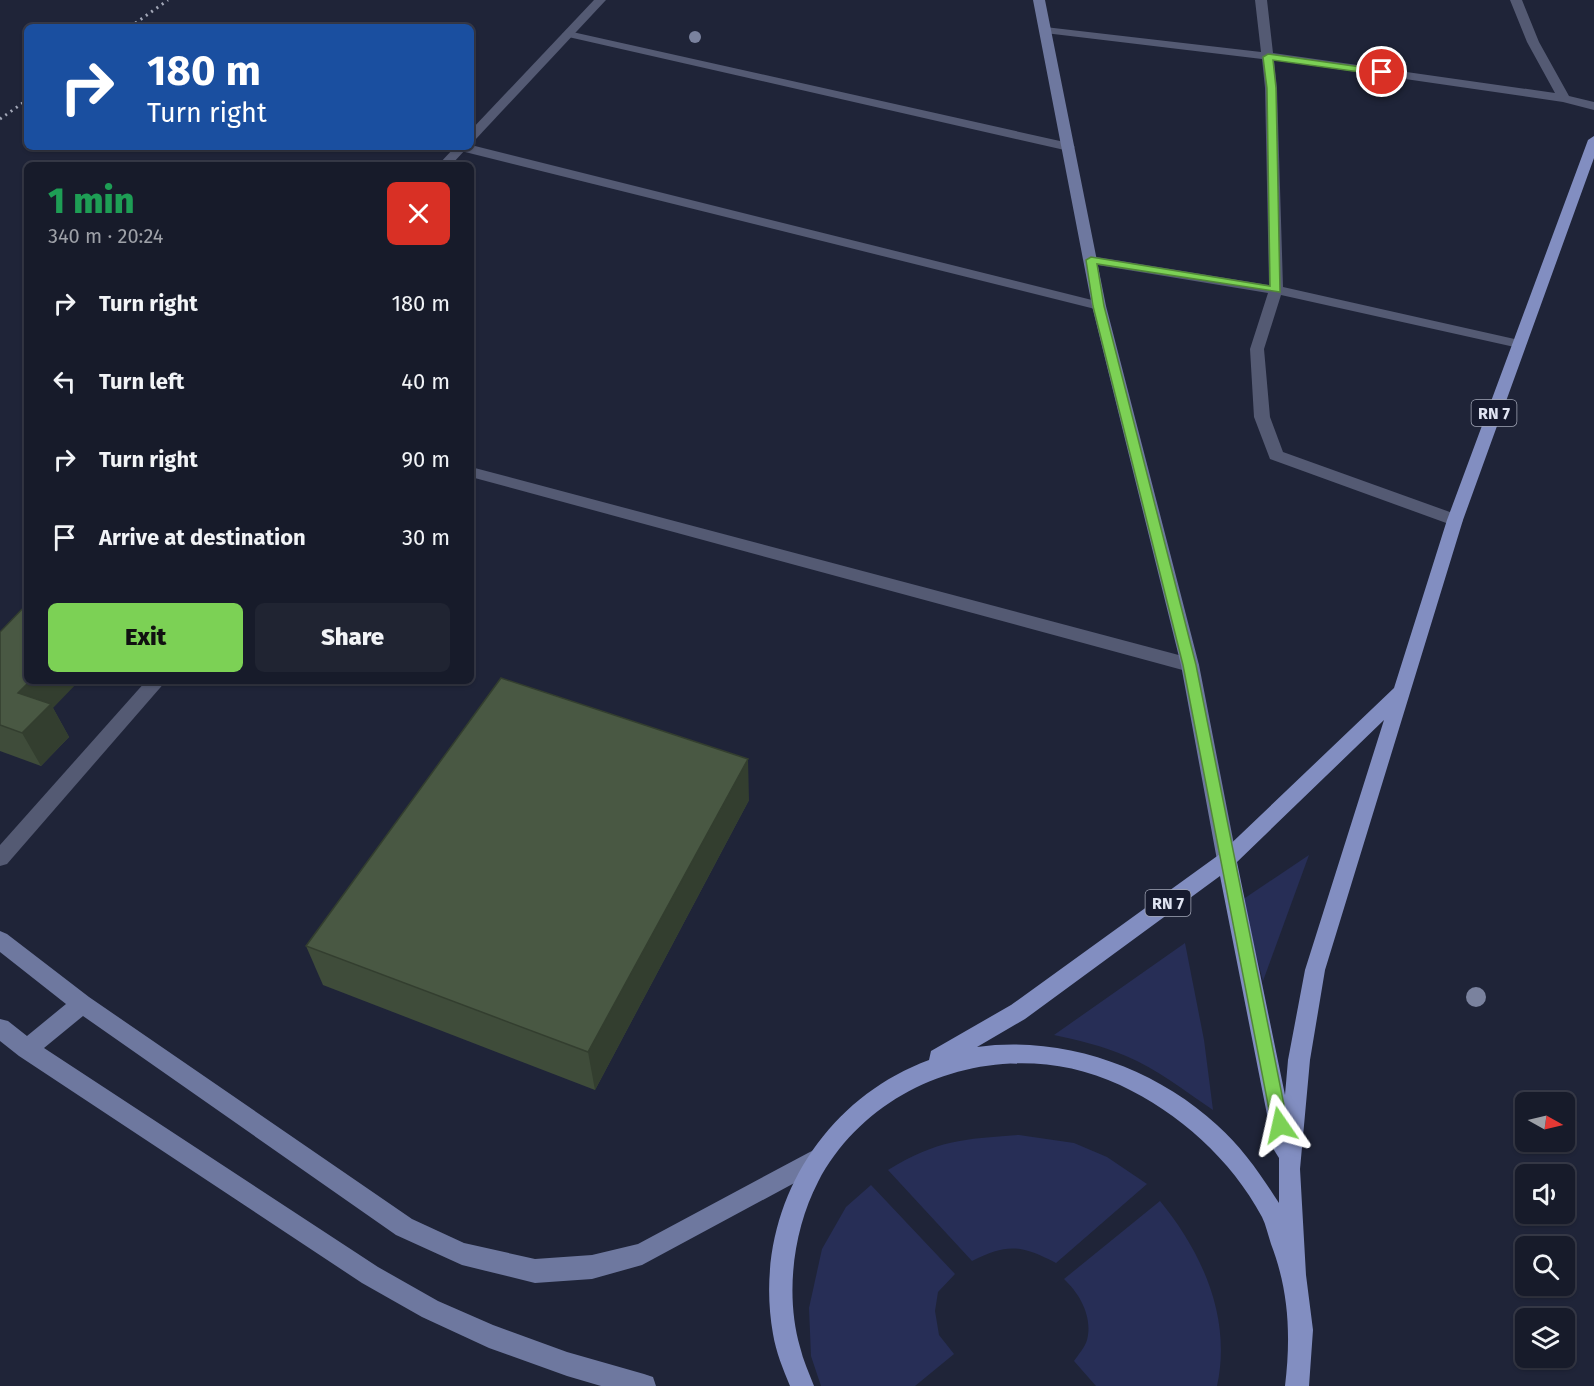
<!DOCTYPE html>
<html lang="en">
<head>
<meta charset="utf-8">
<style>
  :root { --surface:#171b2a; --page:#202432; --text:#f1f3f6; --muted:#9ea1a8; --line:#363947; --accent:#7cd155 }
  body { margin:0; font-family:"Fira Sans",sans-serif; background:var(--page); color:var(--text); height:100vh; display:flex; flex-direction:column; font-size:22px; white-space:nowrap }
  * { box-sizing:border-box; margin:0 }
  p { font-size:20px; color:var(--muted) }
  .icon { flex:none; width:33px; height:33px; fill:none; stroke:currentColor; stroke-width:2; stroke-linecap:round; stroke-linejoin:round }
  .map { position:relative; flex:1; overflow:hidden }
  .side { position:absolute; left:24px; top:162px; width:450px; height:522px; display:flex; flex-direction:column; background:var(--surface); border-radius:9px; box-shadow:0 2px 4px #0004,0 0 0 2px var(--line) }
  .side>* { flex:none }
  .top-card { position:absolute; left:24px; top:24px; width:450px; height:126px; border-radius:9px; box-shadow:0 2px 4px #0004,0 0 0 2px var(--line); background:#1a4fa0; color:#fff; overflow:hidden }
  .needle { width:39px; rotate:98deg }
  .controls { position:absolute; left:1515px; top:1092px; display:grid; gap:12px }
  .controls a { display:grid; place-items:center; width:60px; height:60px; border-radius:9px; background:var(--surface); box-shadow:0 2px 4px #0004,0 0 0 2px var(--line); font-size:30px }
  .pin { position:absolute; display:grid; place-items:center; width:51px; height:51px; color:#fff; margin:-26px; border:3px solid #fff; border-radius:50%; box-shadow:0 2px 6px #0007 }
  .me { position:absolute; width:66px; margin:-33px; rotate:349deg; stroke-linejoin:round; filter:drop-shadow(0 0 4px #0008) }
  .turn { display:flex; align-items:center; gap:21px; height:126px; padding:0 24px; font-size:27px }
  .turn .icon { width:78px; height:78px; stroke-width:2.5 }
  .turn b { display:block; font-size:42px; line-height:51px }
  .round { display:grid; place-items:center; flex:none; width:63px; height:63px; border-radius:9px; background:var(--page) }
  .headline { display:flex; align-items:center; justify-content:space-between; height:102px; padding:0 24px }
  h1 { font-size:36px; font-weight:800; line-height:45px; color:#1e9e55 }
  .cta { display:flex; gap:12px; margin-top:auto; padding:12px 24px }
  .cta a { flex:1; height:69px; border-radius:9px; background:var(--accent); color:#111; font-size:24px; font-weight:800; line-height:69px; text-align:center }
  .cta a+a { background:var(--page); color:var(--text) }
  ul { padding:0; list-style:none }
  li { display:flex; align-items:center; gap:18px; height:78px; padding:0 24px }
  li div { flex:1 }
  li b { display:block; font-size:22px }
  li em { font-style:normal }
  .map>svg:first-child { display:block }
</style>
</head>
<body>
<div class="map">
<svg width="1594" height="1386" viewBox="0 0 1594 1386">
  <rect width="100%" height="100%" fill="#1f2438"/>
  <g fill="#272e56">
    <polygon points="1309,855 1263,981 1242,900"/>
    <path d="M1185,943L1204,1040L1213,1110C1185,1091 1157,1069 1126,1056C1103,1046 1078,1040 1054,1035Z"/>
    <path d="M1019,1135L1074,1143L1107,1157L1147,1184L1056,1263C1021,1245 1008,1243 972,1261L888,1170C937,1140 964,1139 1019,1135Z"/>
    <polygon points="871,1185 955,1274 938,1292 935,1311 939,1335 954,1354 915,1386 821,1386 811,1356 809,1308 822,1249 846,1207"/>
    <path d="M1160,1201C1202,1252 1232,1318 1217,1386H1096L1074,1361C1078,1355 1085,1347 1087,1340C1093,1317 1080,1294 1064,1279Z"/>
  </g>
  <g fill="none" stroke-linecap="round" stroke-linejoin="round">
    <g fill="#545a73" fill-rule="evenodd">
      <polygon points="568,31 1069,143 1075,147 1069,151 564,36 562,34"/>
      <polygon points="471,145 1104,303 1106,306 1099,310 457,150 456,147"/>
    </g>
    <g fill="#545a73" fill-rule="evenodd">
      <polygon points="594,0 606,0 475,140 471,141 471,130"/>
      <polygon points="1255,0 1267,0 1273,53 1555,93 1527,42 1510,0 1522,0 1539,42 1569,96 1594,102 1594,110 1563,102 1274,60 1277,88 1283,287 1519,340 1526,344 1519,348 1281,295 1264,349 1270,417 1283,452 1461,516 1463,520 1461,524 1449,524 1270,459 1254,417 1250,349 1268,293 1091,264 1084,260 1091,256 1269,285 1265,88 1262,59 1045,33 1039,30 1045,27 1261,52"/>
      <polygon points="455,147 468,147 451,165 438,165"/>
      <polygon points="471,467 1190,658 1196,660 1199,665 1196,670 1190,672 471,477"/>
      <polygon points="146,681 166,681 7,864 0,866 0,845"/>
    </g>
    <g fill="#6e789f" fill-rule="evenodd">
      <polygon points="1033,0 1045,0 1106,306 1199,665 1237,860 1234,866 1227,868 1220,866 1217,860 1181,665 1092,306"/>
      <polygon points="0,931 7,934 89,997 412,1219 464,1243 535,1259 592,1255 638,1244 808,1153 816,1149 824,1153 827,1160 824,1167 642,1265 592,1279 535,1283 462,1265 396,1235 83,1016 44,1048 378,1267 438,1301 493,1325 567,1352 644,1374 653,1377 656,1386 601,1386 567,1376 489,1348 422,1317 362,1283 19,1056 0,1041 0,1019 8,1021 27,1036 66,1004 0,952"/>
    </g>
    <path fill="#828ec1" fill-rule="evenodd" d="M1594,136V158L1463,520L1325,970L1310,1060L1300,1169L1306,1275L1313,1330L1309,1386H1285C1291,1336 1289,1291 1271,1244C1268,1235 1266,1225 1262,1217C1231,1159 1179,1113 1120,1085C1012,1034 874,1075 818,1182C793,1230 785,1295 800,1347C803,1360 809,1373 814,1386H790C783,1369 776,1352 773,1334C752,1216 818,1101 929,1060L931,1051L1011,1005L1220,854L1394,688L1447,520L1588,140ZM1384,720L1305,970L1288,1060L1285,1095L1237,862ZM1220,876L1274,1150L1279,1158V1203C1261,1175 1242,1147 1217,1125C1154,1067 1062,1035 977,1047L1025,1019Z"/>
    <g stroke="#a1a6b6" stroke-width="3" stroke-dasharray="2 4.5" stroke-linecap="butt">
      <polyline points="130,27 168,0"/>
      <polyline points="0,119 27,100"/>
    </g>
  </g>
  <g fill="#7a829e">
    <circle cx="695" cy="37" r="6"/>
    <circle cx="1476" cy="997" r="10"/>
  </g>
  <g fill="#3f4c3a">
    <polygon points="0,632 53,708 69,737 41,766 0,751"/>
    <polygon points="749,800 595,1090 323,985 306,946"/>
  </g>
  <g fill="#333e2f">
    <polygon points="30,681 79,681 53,708 69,737 41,766 22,733 18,693"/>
    <polygon points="748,759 749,800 595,1090 588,1052"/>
  </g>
  <g fill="#495843" stroke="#333e2f" stroke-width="1.5">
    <polygon points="27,604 27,681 30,681 18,693 51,704 22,733 0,725 0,632"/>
    <polygon points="501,678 748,759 588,1052 306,946"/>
  </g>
  <polygon fill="#7cd155" stroke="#518837" stroke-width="1.5" points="1268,54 1382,70 1386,72 1382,75 1273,60 1276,88 1280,292 1097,264 1104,306 1196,665 1288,1125 1286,1131 1280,1133 1274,1131 1272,1125 1183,665 1093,306 1086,260 1091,257 1270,286 1267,88 1263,57"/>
  <g text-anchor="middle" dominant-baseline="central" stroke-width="6" stroke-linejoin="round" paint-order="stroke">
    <g fill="#161a2e" stroke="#a3a7b7" stroke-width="1.5">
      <rect x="1471.5" y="400" width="45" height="26" rx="4.5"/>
      <rect x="1145.5" y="890" width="45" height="26" rx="4.5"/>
    </g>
    <g font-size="16" font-weight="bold" fill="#e0e4f2">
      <text x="1494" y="413">RN 7</text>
      <text x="1168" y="903">RN 7</text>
    </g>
  </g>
</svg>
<div class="controls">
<a><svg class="needle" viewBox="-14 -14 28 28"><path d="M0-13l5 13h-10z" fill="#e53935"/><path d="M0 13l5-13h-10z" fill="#9ea1a8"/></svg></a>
<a><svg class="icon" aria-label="sound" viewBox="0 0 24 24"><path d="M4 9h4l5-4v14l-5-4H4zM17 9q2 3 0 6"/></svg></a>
<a><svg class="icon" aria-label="search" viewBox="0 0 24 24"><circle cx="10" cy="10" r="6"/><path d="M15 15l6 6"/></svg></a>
<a><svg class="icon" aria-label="layers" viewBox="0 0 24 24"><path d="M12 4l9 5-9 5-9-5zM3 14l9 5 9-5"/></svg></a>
</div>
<div class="pin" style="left:1382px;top:72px;background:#d93025"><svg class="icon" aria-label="arrive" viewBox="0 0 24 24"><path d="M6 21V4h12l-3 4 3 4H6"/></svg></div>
<svg class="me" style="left:1280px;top:1125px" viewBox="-20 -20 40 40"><path d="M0-17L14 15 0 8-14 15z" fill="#7cd155" stroke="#fff" stroke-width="4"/></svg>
<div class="top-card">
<div class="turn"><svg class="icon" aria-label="right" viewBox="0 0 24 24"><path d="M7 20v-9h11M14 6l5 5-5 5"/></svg><div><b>180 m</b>Turn right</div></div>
</div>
<section class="side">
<div class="headline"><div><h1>1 min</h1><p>340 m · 20:24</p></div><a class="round" style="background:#d93025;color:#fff"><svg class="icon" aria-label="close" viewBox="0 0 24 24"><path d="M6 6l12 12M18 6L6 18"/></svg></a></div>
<ul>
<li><svg class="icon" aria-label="right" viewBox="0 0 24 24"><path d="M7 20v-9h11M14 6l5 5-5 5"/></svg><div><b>Turn right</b></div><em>180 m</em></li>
<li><svg class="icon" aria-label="left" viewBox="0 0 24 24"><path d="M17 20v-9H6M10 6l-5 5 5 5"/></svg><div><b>Turn left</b></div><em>40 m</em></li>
<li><svg class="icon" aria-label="right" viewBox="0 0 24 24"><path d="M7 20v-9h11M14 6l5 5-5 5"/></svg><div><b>Turn right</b></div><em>90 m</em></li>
<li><svg class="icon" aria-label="arrive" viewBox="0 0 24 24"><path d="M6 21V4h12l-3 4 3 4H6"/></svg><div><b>Arrive at destination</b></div><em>30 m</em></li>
</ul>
<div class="cta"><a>Exit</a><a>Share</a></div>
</section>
</div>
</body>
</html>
